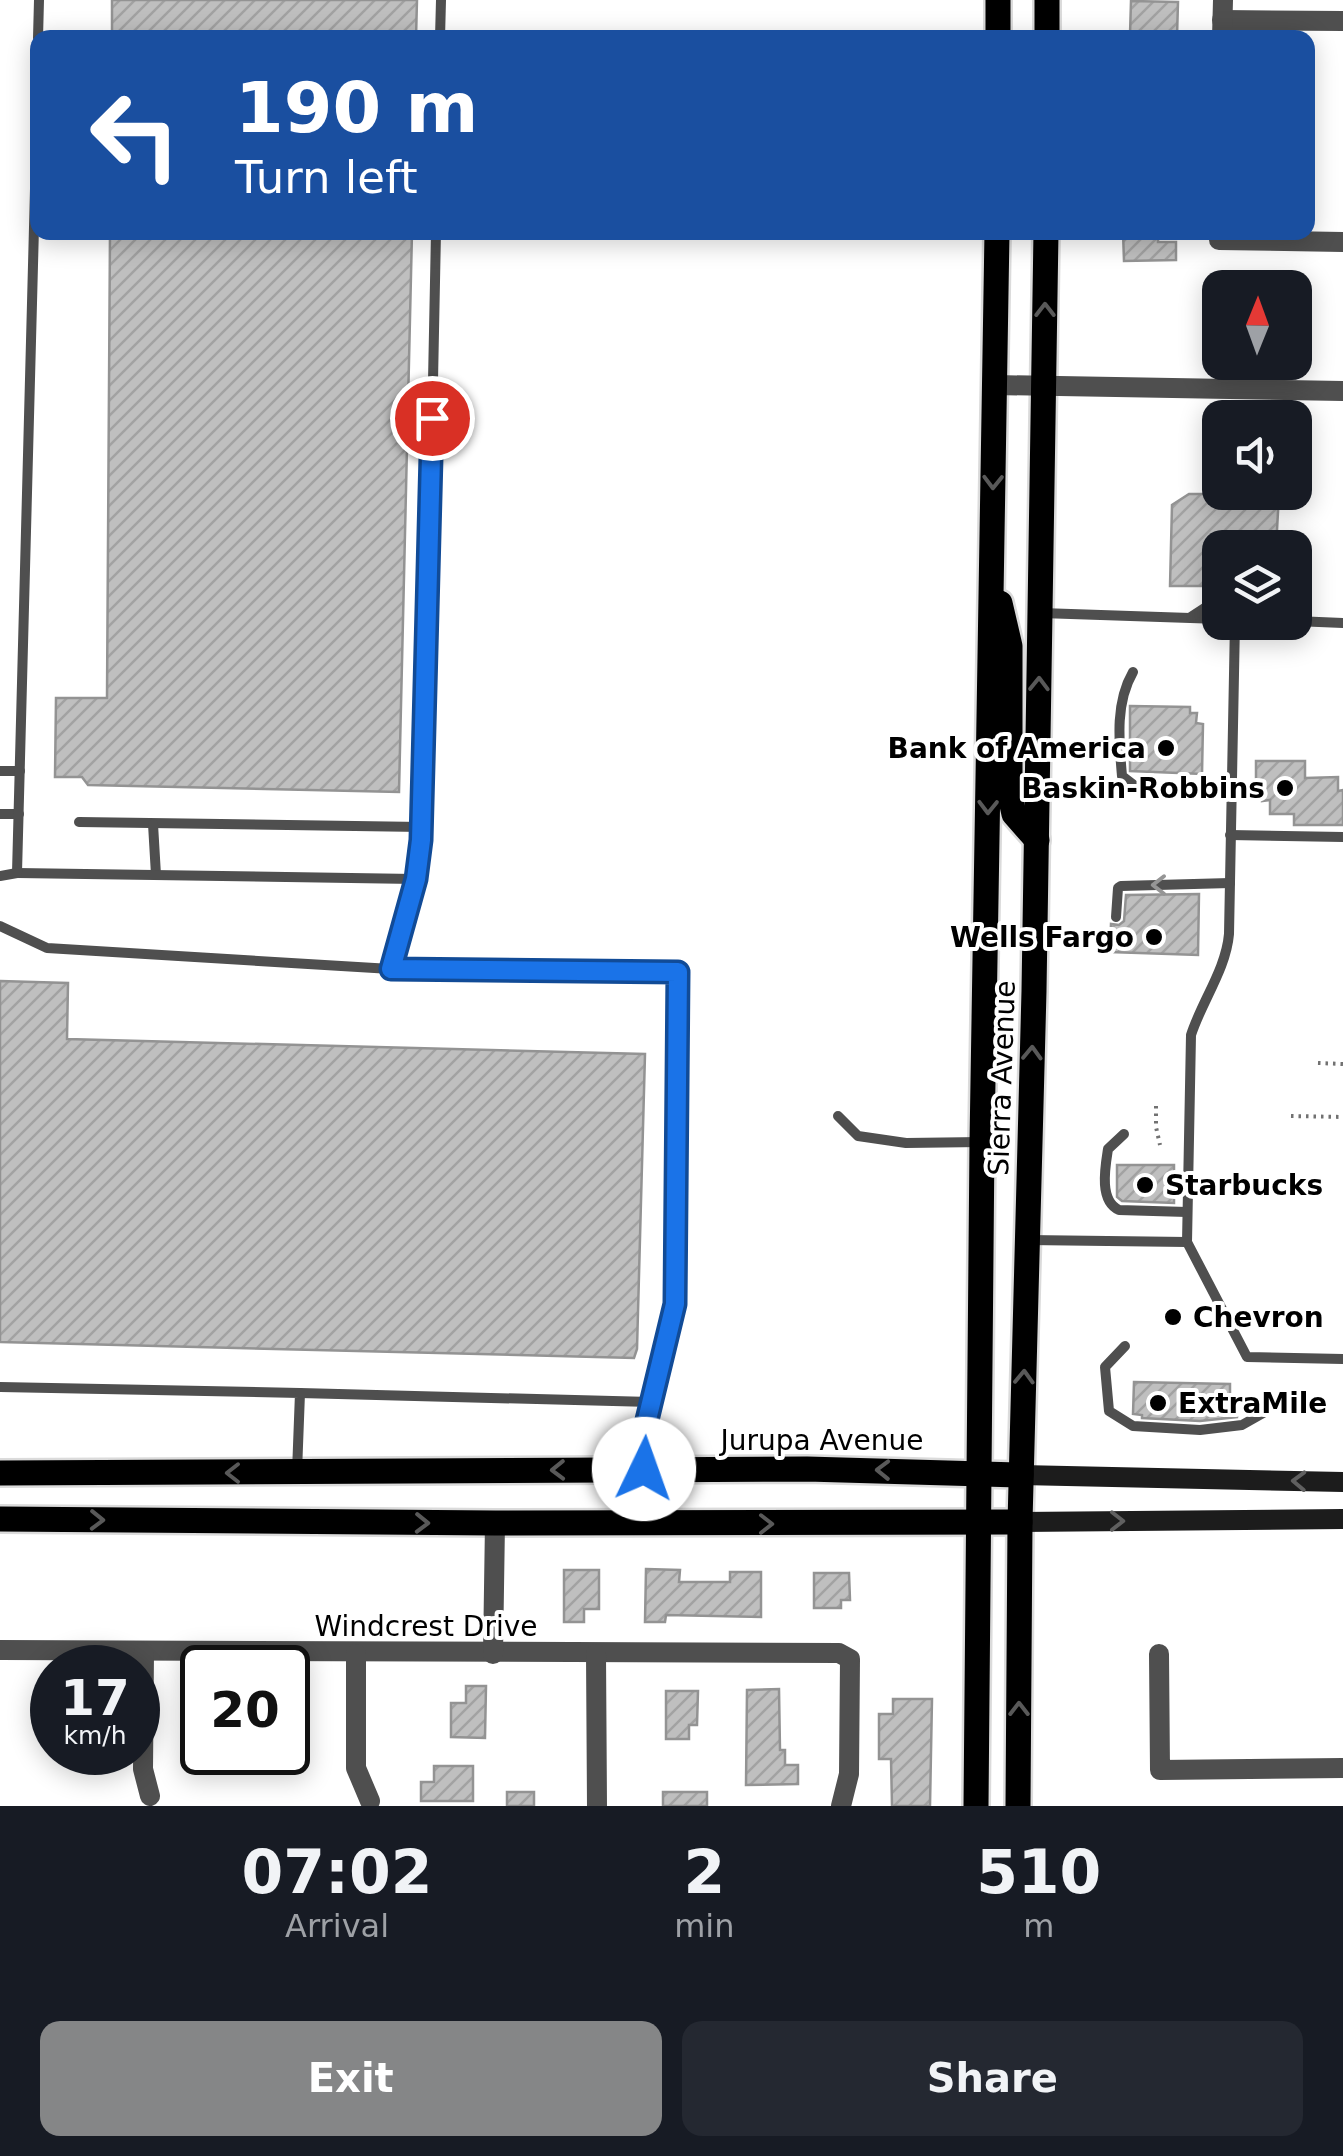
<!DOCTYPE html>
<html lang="en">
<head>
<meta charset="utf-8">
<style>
  :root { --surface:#171b24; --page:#242831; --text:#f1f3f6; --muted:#9ea1a6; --accent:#858687 }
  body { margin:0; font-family:"DejaVu Sans",sans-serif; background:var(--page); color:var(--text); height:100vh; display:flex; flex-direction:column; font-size:38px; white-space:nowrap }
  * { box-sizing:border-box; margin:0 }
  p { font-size:32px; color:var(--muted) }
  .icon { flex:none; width:55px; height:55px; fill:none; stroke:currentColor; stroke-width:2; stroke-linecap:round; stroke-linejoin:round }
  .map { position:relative; height:1806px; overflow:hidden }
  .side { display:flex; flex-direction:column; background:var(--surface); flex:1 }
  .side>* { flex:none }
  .top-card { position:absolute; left:30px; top:30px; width:1285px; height:210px; border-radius:20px; box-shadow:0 5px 25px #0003; background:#1a4fa0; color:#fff; overflow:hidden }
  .needle { width:65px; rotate:1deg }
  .fabs { position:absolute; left:1202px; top:270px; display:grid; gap:20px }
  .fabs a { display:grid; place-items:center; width:110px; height:110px; border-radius:20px; background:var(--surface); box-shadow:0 5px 25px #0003; font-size:50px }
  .speed { position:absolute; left:30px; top:1645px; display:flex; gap:20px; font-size:50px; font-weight:700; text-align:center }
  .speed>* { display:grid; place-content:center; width:130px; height:130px; border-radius:50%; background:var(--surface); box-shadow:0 5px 25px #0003; line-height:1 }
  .speed small { font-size:25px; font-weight:400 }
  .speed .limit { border:5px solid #111; border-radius:15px; background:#fff; color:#111 }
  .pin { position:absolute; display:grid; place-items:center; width:85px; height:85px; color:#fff; margin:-42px; border:5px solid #fff; border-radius:50%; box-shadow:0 2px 10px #0007 }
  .me { position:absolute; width:110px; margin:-55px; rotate:3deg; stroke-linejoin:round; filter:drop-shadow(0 0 8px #0008) }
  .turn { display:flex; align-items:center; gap:35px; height:210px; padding:0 40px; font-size:45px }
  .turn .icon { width:130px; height:130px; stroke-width:2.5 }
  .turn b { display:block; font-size:70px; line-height:85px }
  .eta { display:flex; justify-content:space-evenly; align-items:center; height:170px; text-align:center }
  .eta b { font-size:60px; font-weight:700; line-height:70px }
  .primary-button { display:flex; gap:20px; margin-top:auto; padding:20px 40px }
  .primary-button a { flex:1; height:115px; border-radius:20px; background:var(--accent); color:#fff; font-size:40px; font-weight:700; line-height:115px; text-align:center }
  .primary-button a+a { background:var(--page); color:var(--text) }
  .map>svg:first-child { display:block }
</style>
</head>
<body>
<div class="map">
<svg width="1343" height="1806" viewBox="0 0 1343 1806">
  <defs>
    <pattern id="building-hatch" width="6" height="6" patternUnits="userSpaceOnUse" patternTransform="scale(2.5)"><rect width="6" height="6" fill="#bfbfbf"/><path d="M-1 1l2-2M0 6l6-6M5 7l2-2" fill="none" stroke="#a2a2a2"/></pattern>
  </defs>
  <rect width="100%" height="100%" fill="#fff"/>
  <g fill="url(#building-hatch)" stroke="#939393" stroke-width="2.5">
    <polygon points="112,0 417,0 416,38 112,38"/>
    <polygon points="1131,1 1178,2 1177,37 1130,35"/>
    <polygon points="110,232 412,232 399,792 88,785 82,777 55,777 56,698 107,698"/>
    <polygon points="1123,232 1158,232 1158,242 1176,242 1176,260 1124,261"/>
    <polygon points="1189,494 1279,494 1276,548 1220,548 1220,586 1170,586 1172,505"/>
    <polygon points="1130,706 1190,707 1190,713 1197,713 1196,723 1203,724 1202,774 1130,771"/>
    <polygon points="1256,761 1305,761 1305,778 1338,777 1338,791 1343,790 1343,825 1294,825 1294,814 1270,814 1270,800 1262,801 1262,782 1256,782"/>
    <polygon points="1199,894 1198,955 1110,952 1111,924 1119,925 1124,921 1126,895"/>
    <polygon points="0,981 68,983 67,1039 645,1054 637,1349 634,1358 0,1342"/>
    <polygon points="1117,1165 1174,1165 1174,1203 1122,1201 1117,1197"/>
    <polygon points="1134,1382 1230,1384 1230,1402 1238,1402 1237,1417 1200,1421 1142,1418 1142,1415 1133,1414"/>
    <polygon points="646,1569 680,1570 679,1582 730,1582 730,1572 761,1572 761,1617 666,1615 665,1622 645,1622"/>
    <polygon points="564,1570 599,1570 599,1609 584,1609 584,1622 564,1622"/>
    <polygon points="814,1573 849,1573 850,1600 841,1600 841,1608 814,1608"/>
    <polygon points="466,1686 486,1686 485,1738 451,1737 451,1703 466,1703"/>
    <polygon points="779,1689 780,1750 785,1750 785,1765 798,1765 798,1784 746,1785 747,1690"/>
    <polygon points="666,1691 698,1691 697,1725 689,1725 689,1739 666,1739"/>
    <polygon points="893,1699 932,1699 930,1806 892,1806 891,1759 879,1759 879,1714 893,1714"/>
    <polygon points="434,1766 473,1766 473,1801 421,1801 421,1782 434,1782"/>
    <rect x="507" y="1792" width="27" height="14"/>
    <rect x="663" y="1792" width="44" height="14"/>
  </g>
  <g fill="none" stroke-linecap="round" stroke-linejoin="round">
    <defs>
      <g id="primary">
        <polyline points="998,38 998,0"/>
        <polyline points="1047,38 1047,0"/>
        <polyline points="1000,603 1010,646 1010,796 1014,814 1037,840"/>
        <polyline points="0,1473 807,1469 1021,1475"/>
        <polyline points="0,1519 495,1523 1020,1522"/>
        <polyline points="976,1806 982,1142 997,232"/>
        <polyline points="1018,1806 1020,1522 1034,991 1046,232"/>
      </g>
    </defs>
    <use href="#primary" stroke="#dbdbdb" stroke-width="30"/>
    <g stroke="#717171" stroke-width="4" stroke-dasharray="2.5 5" stroke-linecap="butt">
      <polyline points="1318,1063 1343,1064"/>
      <polyline points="1156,1106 1156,1127 1160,1145"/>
      <polyline points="1291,1116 1343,1117"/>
    </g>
    <g stroke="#4f4f4f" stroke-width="10">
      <polyline points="38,38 39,0"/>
      <polyline points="440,38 441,0"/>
      <polyline points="1041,613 1220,619"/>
      <polyline points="1191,617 1220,598"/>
      <polyline points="1295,621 1343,623"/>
      <path d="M1235,622L1229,934C1226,969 1202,1001 1191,1035L1187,1242L1247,1357L1343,1359"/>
      <path d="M1133,672C1115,703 1119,741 1122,776L1135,786L1231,788"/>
      <polyline points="0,771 20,771"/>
      <polyline points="0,814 19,814"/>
      <polyline points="79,822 422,827"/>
      <polyline points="153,824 156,875"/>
      <polyline points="1230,835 1343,837"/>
      <polyline points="17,873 415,879 421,840 427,679 436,232"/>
      <polyline points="0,876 17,873 38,75"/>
      <polyline points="1116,917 1118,888 1121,886 1230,883"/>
      <polyline points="0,926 47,948 391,969 415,879"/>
      <polyline points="391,969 677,972 675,1304 646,1424 644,1469"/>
      <polyline points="838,1116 858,1136 906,1143 981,1142"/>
      <path d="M1124,1134L1108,1149C1105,1168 1099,1201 1119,1210L1187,1212"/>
      <polyline points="1028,1240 1187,1242"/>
      <polyline points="1125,1346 1105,1367 1109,1411 1133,1426 1200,1430 1242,1425 1265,1412"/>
      <polyline points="0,1387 300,1393 297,1472"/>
      <polyline points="300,1393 651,1402"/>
    </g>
    <g stroke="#4f4f4f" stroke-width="20">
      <polyline points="1222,20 1343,21"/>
      <polyline points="1222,38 1223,0"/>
      <polyline points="1219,232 1219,240 1343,242"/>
      <polyline points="996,385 1343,391"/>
      <polyline points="0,1650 839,1653 850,1659 849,1774 841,1806"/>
      <polyline points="144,1652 143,1769 150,1796"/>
      <polyline points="356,1654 356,1768 370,1801"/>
      <polyline points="493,1654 495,1523"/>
      <polyline points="596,1654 597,1806"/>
      <polyline points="1159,1654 1160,1770 1343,1768"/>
    </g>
    <g stroke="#1c1c1c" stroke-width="20">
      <polyline points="1021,1475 1343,1482"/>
      <polyline points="1020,1522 1343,1519"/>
    </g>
    <use href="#primary" stroke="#000" stroke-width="25"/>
  </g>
  <defs><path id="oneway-chevron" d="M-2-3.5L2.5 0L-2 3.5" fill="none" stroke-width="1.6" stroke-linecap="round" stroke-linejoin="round" transform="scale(2.5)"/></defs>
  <g stroke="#595959">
    <use href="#oneway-chevron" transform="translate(1045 310) rotate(-90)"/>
    <use href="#oneway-chevron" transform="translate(993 482) rotate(91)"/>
    <use href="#oneway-chevron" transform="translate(1039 684) rotate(-89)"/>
    <use href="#oneway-chevron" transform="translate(988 807) rotate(91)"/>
    <use href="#oneway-chevron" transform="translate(1032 1053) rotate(-88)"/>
    <use href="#oneway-chevron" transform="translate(1024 1377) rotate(-88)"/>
    <use href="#oneway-chevron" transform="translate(558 1470) rotate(179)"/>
    <use href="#oneway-chevron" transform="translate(883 1470) rotate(-179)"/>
    <use href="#oneway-chevron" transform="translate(233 1473) rotate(180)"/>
    <use href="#oneway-chevron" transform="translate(97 1520) rotate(1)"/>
    <use href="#oneway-chevron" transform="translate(422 1523) rotate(1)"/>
    <use href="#oneway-chevron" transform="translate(766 1524)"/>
    <use href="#oneway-chevron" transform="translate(1019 1709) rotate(-90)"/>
  </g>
  <use stroke="#959595" href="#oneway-chevron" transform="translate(1159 885) rotate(-180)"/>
  <g stroke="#606060">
    <use href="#oneway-chevron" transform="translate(1299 1481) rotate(-178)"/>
    <use href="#oneway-chevron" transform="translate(1117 1521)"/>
  </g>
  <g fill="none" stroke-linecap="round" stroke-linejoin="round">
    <defs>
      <polyline id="route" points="432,418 421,840 416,879 391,969 678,972 675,1304 646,1424 644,1469"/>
    </defs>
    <use href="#route" stroke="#114b97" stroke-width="25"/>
    <use href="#route" stroke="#1a73e8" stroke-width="18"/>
  </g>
  <g fill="#000" stroke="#fff" stroke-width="4">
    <circle cx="1166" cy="748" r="10"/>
    <circle cx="1285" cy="788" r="10"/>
    <circle cx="1154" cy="937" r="10"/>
    <circle cx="1145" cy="1185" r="10"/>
    <circle cx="1173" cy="1317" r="10"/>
    <circle cx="1158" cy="1403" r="10"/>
  </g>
  <g text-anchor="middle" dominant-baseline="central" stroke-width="8" stroke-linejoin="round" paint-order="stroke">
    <g font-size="28" font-weight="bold" fill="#000" stroke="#fff" text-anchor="end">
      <text x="1146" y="748">Bank of America</text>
      <text x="1265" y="788">Baskin-Robbins</text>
      <text x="1134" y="937">Wells Fargo</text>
      <text x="1165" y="1185" text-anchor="start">Starbucks</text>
      <text x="1193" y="1317" text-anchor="start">Chevron</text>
      <text x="1178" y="1403" text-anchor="start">ExtraMile</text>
    </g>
    <g font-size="28" fill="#000" stroke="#fff">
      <text transform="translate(1002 1078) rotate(-88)">Sierra Avenue</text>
      <text x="822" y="1440">Jurupa Avenue</text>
      <text x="426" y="1626">Windcrest Drive</text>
    </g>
  </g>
</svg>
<div class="fabs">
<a><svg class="needle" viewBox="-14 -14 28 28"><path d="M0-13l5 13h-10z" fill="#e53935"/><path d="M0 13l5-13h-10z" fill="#9ea1a6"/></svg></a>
<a><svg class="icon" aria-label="sound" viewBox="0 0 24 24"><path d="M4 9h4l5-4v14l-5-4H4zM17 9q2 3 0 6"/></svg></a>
<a><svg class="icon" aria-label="layers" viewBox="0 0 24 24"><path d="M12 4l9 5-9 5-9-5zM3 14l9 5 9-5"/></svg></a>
</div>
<div class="speed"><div>17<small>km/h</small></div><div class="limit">20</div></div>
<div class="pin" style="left:432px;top:418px;background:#d93025"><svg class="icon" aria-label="arrive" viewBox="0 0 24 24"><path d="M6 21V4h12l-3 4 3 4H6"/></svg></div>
<svg class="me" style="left:644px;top:1469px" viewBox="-20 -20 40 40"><circle r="19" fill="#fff"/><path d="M0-13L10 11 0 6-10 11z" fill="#1a73e8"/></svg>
<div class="top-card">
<div class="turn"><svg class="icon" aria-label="left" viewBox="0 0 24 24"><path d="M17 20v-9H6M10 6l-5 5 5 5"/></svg><div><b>190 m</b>Turn left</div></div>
</div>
</div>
<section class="side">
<div class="eta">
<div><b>07:02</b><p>Arrival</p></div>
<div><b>2</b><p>min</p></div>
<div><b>510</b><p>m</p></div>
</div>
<div class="primary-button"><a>Exit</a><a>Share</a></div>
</section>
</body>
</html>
